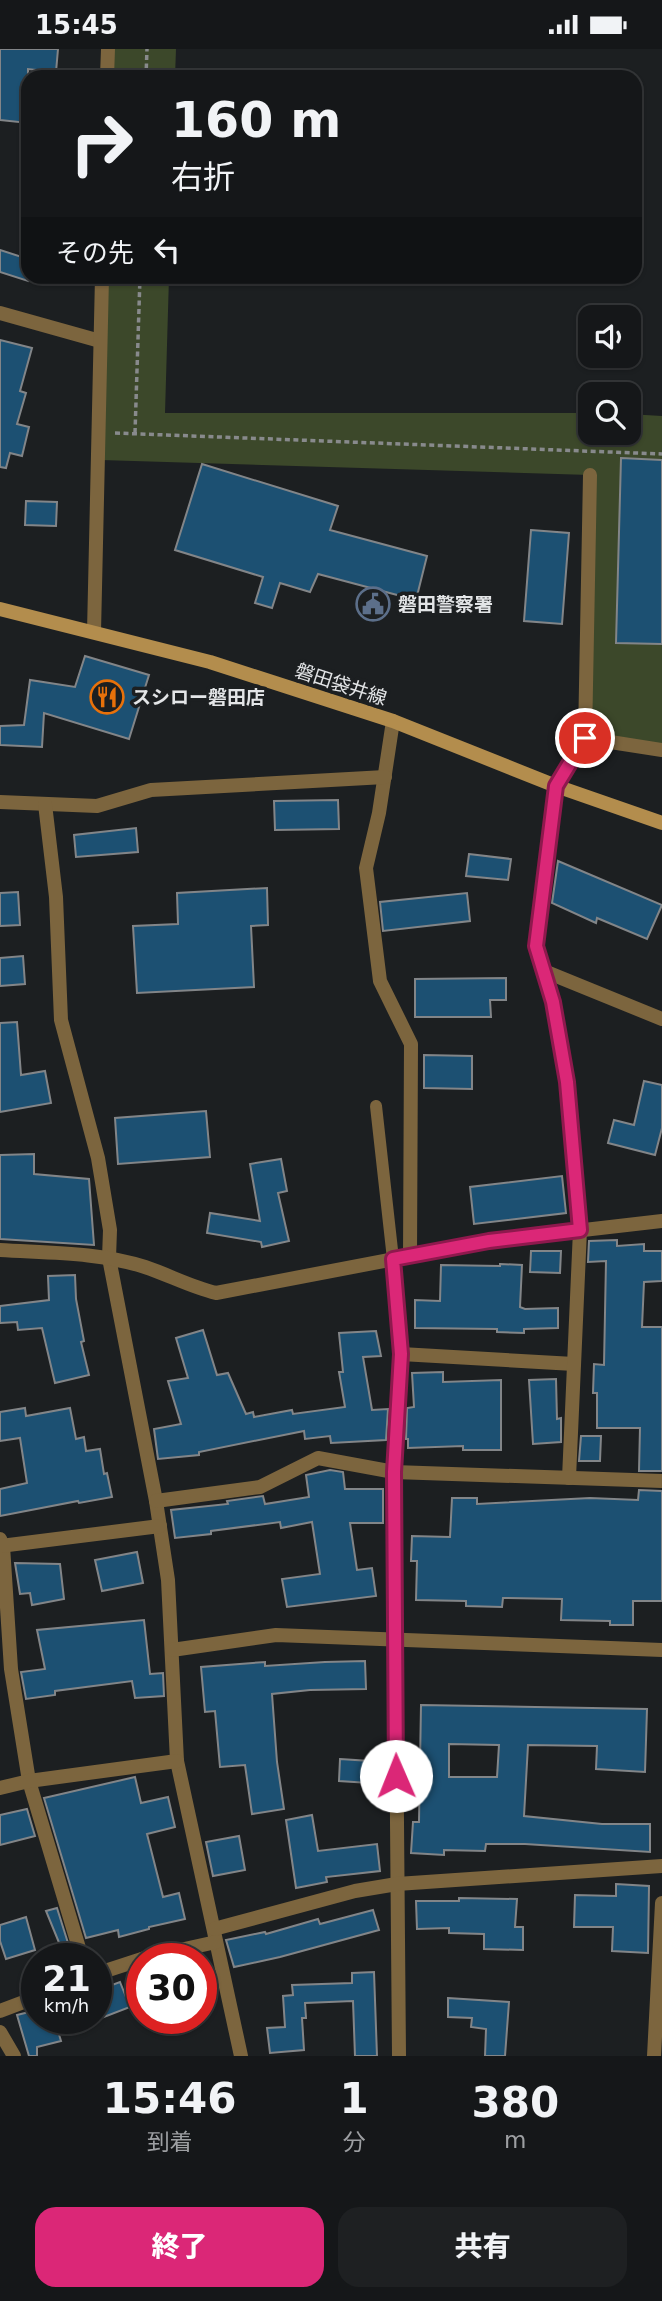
<!DOCTYPE html>
<html lang="ja">
<head>
<meta charset="utf-8">
<style>
  :root { --surface:#151719; --page:#1e2022; --text:#f1f3f6; --muted:#9d9fa2; --line:#343638; --accent:#db2777 }
  body { margin:0; font-family:"DejaVu Sans","Noto Sans JP",sans-serif; background:var(--page); color:var(--text); height:100vh; display:flex; flex-direction:column; font-size:26px; white-space:nowrap }
  * { box-sizing:border-box; margin:0 }
  p { font-size:23px; color:var(--muted) }
  .icon { flex:none; width:38px; height:38px; fill:none; stroke:currentColor; stroke-width:2; stroke-linecap:round; stroke-linejoin:round }
  .map { position:relative; height:2007px; overflow:hidden }
  .side { display:flex; flex-direction:column; background:var(--surface); flex:1 }
  .side>* { flex:none }
  .guide { position:absolute; left:21px; top:21px; width:621px; height:214px; border-radius:21px; box-shadow:0 2px 5px #0004,0 0 0 2px var(--line); background:#151719; color:var(--text); overflow:hidden }
  .tools { position:absolute; left:578px; top:256px; display:grid; gap:14px }
  .tools a { display:grid; place-items:center; width:63px; height:63px; border-radius:14px; background:var(--surface); box-shadow:0 2px 5px #0004,0 0 0 2px var(--line); font-size:35px }
  .speed { position:absolute; left:21px; top:1894px; display:flex; gap:14px; font-size:35px; font-weight:700; text-align:center }
  .speed>* { display:grid; place-content:center; width:91px; height:91px; border-radius:50%; background:var(--surface); box-shadow:0 2px 5px #0004,0 0 0 2px var(--line); line-height:1 }
  .speed small { font-size:18px; font-weight:400 }
  .speed .limit { border:10px solid #d22; background:#fff; color:#111 }
  .pin { position:absolute; display:grid; place-items:center; width:60px; height:60px; color:#fff; margin:-30px; border:4px solid #fff; border-radius:50%; box-shadow:0 2px 7px #0007 }
  .me { position:absolute; width:77px; margin:-38px; rotate:359deg; stroke-linejoin:round; filter:drop-shadow(0 0 5px #0008) }
  .turn { display:flex; align-items:center; gap:24px; height:147px; padding:0 35px; font-size:32px }
  .turn .icon { width:91px; height:91px; stroke-width:2.5 }
  .turn b { display:block; font-size:49px; line-height:60px }
  .then { display:flex; align-items:center; height:66px; padding:0 35px; background:#0003; gap:14px; font-size:26px }
  .eta { display:flex; justify-content:space-evenly; align-items:center; height:119px; text-align:center }
  .eta b { font-size:42px; font-weight:800; line-height:49px }
  .action { display:flex; gap:14px; margin-top:auto; padding:14px 35px }
  .action a { flex:1; height:80px; border-radius:21px; background:var(--accent); color:#fff; font-size:28px; font-weight:800; line-height:80px; text-align:center }
  .action a+a { background:var(--page); color:var(--text) }
  .status { display:flex; justify-content:space-between; align-items:center; height:49px; padding:0 35px; background:var(--surface); direction:ltr }
  .status svg { height:19px; fill:currentColor }
  .map>svg:first-child { display:block }
</style>
</head>
<body>
<div class="status"><b>15:45</b><svg viewBox="0 0 49 12"><path d="M0 12V9h3v3zM5 12V6h3v6zM10 12V3h3v9zM15 12V0h3v12zM26 1h20v11H26zM47 4h2v5h-2z"/></svg></div>
<div class="map">
<svg width="662" height="2007" viewBox="0 0 662 2007">
  <rect width="100%" height="100%" fill="#1c1f21"/>
  <g fill="#3c482a">
    <polygon points="114,0 176,0 175,28 113,28"/>
    <polygon points="107,228 169,228 165,364 590,364 590,383 628,383 628,365 662,367 662,706 585,689 590,426 101,411"/>
  </g>
  <g fill="#1c5072" stroke="#828588" stroke-width="2" fill-rule="evenodd">
    <polygon points="0,0 58,0 56,23 28,20 28,74 0,71"/>
    <polygon points="0,201 28,210 28,232 0,223"/>
    <polygon points="0,291 32,299 20,342 26,344 17,375 29,378 22,407 10,404 6,419 0,418"/>
    <polygon points="621,409 662,411 662,595 616,594"/>
    <polygon points="202,415 338,457 330,481 427,507 416,551 318,525 310,543 280,534 272,559 255,554 263,528 175,501"/>
    <polygon points="26,452 57,453 56,477 25,476"/>
    <polygon points="531,481 569,484 562,575 524,572"/>
    <polygon points="85,607 149,626 129,690 44,664 42,698 0,696 0,677 24,676 30,631 75,638"/>
    <polygon points="338,751 339,780 275,781 274,752"/>
    <polygon points="136,779 138,803 76,808 74,786"/>
    <polygon points="469,805 511,810 508,831 466,827"/>
    <polygon points="558,812 662,856 647,890 597,869 596,874 552,854"/>
    <polygon points="267,839 268,876 251,877 254,938 137,944 133,877 178,875 177,844"/>
    <polygon points="18,843 20,876 0,877 0,844"/>
    <polygon points="467,844 470,872 383,882 380,853"/>
    <polygon points="23,907 25,935 0,937 0,909"/>
    <polygon points="506,929 506,951 490,951 491,968 415,968 415,930"/>
    <polygon points="17,973 21,1026 45,1022 51,1054 0,1063 0,974"/>
    <polygon points="424,1006 472,1007 472,1040 424,1039"/>
    <polygon points="644,1032 662,1036 662,1079 655,1106 608,1094 614,1071 634,1076"/>
    <polygon points="206,1062 210,1108 118,1115 115,1069"/>
    <polygon points="34,1105 34,1125 89,1130 94,1196 0,1190 0,1106"/>
    <polygon points="281,1110 287,1142 278,1144 289,1192 262,1198 261,1193 207,1184 210,1164 260,1172 250,1115"/>
    <polygon points="562,1127 566,1164 474,1175 470,1138"/>
    <polygon points="617,1191 617,1197 644,1195 644,1202 662,1202 662,1232 644,1233 642,1278 662,1278 662,1422 639,1422 640,1379 597,1379 597,1344 593,1344 594,1315 604,1316 606,1212 588,1213 589,1192"/>
    <polygon points="531,1202 561,1202 560,1224 530,1223"/>
    <polygon points="500,1215 522,1216 520,1258 525,1260 558,1259 558,1279 524,1280 524,1284 497,1283 497,1280 415,1279 415,1251 440,1252 441,1216 500,1217"/>
    <polygon points="75,1226 76,1250 84,1292 81,1293 89,1326 55,1334 42,1279 18,1281 17,1273 0,1274 0,1257 49,1251 48,1227"/>
    <polygon points="203,1281 217,1326 228,1324 246,1365 253,1363 254,1368 292,1361 293,1365 345,1358 339,1323 343,1323 339,1284 376,1282 381,1307 363,1308 372,1361 388,1360 386,1391 331,1394 330,1387 305,1390 304,1382 199,1403 199,1406 158,1410 154,1380 181,1375 168,1332 188,1329 176,1289"/>
    <polygon points="443,1323 443,1333 501,1331 501,1401 463,1401 463,1397 408,1399 408,1390 406,1390 407,1359 414,1358 412,1324"/>
    <polygon points="556,1330 557,1370 561,1369 561,1393 533,1395 529,1331"/>
    <polygon points="25,1359 26,1367 70,1359 76,1390 84,1388 86,1402 100,1400 104,1425 107,1424 112,1448 79,1454 78,1452 0,1467 0,1440 27,1434 20,1389 0,1392 0,1363"/>
    <polygon points="581,1387 601,1387 600,1412 579,1412"/>
    <polygon points="330,1421 343,1423 345,1440 383,1440 383,1474 350,1474 357,1521 372,1519 376,1547 287,1558 282,1530 320,1525 312,1473 281,1479 280,1473 211,1482 211,1485 175,1489 171,1461 228,1455 227,1452 263,1447 265,1455 309,1448 306,1426"/>
    <polygon points="639,1441 662,1442 662,1552 633,1552 633,1576 610,1576 610,1572 561,1571 562,1550 503,1549 502,1558 466,1557 466,1552 416,1551 417,1512 411,1512 412,1487 450,1488 452,1449 477,1449 477,1455 590,1449 638,1451"/>
    <polygon points="137,1503 143,1534 102,1542 95,1511"/>
    <polygon points="15,1514 60,1515 64,1550 32,1556 30,1544 20,1545"/>
    <polygon points="144,1571 150,1625 163,1624 164,1647 135,1649 132,1632 55,1642 55,1646 26,1650 21,1623 45,1620 37,1581"/>
    <polygon points="365,1612 366,1640 310,1641 272,1645 277,1713 284,1760 252,1765 245,1716 220,1718 215,1662 205,1663 201,1618 265,1613 265,1617 325,1613"/>
    <path d="M421,1656L647,1660L645,1723L596,1720L597,1697L528,1696L524,1767L602,1775H650V1803L525,1795H486L485,1802L444,1801V1806L411,1804L413,1773H419ZM449,1695L499,1696L497,1728H449Z"/>
    <polygon points="340,1710 370,1712 369,1734 339,1732"/>
    <polygon points="135,1728 141,1754 168,1748 175,1778 147,1785 163,1848 179,1844 185,1870 149,1878 149,1880 119,1888 118,1881 86,1889 44,1749"/>
    <polygon points="27,1760 35,1787 0,1796 0,1766"/>
    <polygon points="312,1766 318,1802 377,1795 380,1822 326,1828 327,1833 296,1839 286,1771"/>
    <polygon points="239,1787 245,1821 213,1827 206,1793"/>
    <polygon points="616,1835 649,1837 648,1904 612,1902 613,1878 574,1878 575,1846 616,1847"/>
    <polygon points="459,1849 517,1850 515,1878 523,1878 523,1901 484,1900 484,1885 449,1884 449,1879 417,1880 416,1852 459,1852"/>
    <polygon points="57,1859 68,1894 60,1896 46,1862"/>
    <polygon points="373,1861 379,1881 280,1908 234,1918 226,1891 265,1883 266,1885 318,1870 320,1875"/>
    <polygon points="26,1868 35,1901 6,1910 0,1892 0,1876"/>
    <polygon points="374,1923 377,2007 355,2007 353,1952 305,1954 306,1969 302,1969 304,2001 270,2004 267,1979 285,1978 283,1947 293,1946 292,1936 352,1934 352,1924"/>
    <polygon points="120,1933 130,1958 96,1971 96,1942"/>
    <polygon points="448,1949 509,1953 505,2007 485,2007 486,1980 471,1978 472,1969 448,1968"/>
    <polygon points="37,1961 37,1969 54,1969 61,1992 37,1998 37,2007 29,2007 17,1966"/>
  </g>
  <g fill="none" stroke-linecap="round" stroke-linejoin="round">
    <g stroke="#888a8c" stroke-width="3.5" stroke-dasharray="5 3.5" stroke-linecap="butt">
      <polyline points="146,28 147,0"/>
      <polyline points="115,384 662,405"/>
      <polyline points="135,384 140,228"/>
    </g>
    <polyline stroke="#7c653e" stroke-width="12" points="376,1057 393,1210"/>
    <g stroke="#7c653e" stroke-width="14">
      <polyline points="0,264 100,292"/>
      <polyline points="393,672 379,764 366,819 380,932 411,995 410,1207"/>
      <polyline points="585,689 590,426"/>
      <polyline points="0,753 97,757 151,741 385,728"/>
      <polyline points="45,755 56,848 61,971 98,1109 110,1181 109,1209 156,1452 168,1531 177,1712 241,2007"/>
      <polyline points="544,922 662,970"/>
      <path d="M0,1201C48,1204 99,1203 145,1218C169,1226 191,1238 216,1244L489,1192L662,1172"/>
      <polyline points="393,1210 401,1305 394,1423 399,2007"/>
      <polyline points="401,1305 574,1315"/>
      <polyline points="569,1429 580,1181 567,1033 553,953 536,897 556,737 585,689 662,701"/>
      <polyline points="156,1452 260,1438 318,1409 394,1423 662,1432"/>
      <polyline points="0,1490 3,1497 11,1620 29,1732 82,1909"/>
      <polyline points="0,1497 160,1477"/>
      <polyline points="172,1601 276,1586 662,1601"/>
      <polyline points="0,1739 29,1732 177,1712"/>
      <polyline points="214,1880 355,1842 397,1835 662,1817"/>
      <polyline points="144,1909 216,1893"/>
      <polyline points="96,1925 142,1910"/>
      <polyline points="0,1962 37,1948"/>
      <polyline points="654,2007 662,1854"/>
    </g>
    <g stroke="#7c653e" stroke-width="14">
      <polyline points="107,28 108,0"/>
      <polyline points="94,583 102,228"/>
      <polyline points="0,1983 14,2007"/>
    </g>
    <polyline stroke="#b38d4d" stroke-width="14" points="0,560 210,613 393,672 556,737 662,774"/>
  </g>
  <g fill="none" stroke-linecap="round" stroke-linejoin="round">
    <defs>
      <polyline id="route" points="396,1727 394,1423 401,1305 393,1210 489,1192 580,1181 567,1033 553,953 536,897 556,737 585,689"/>
    </defs>
    <use href="#route" stroke="#8e194d" stroke-width="18"/>
    <use href="#route" stroke="#db2777" stroke-width="12"/>
  </g>
  <defs>
    <symbol id="civic-ring" viewBox="-11 -11 22 22"><circle r="9.5" fill="#1c1f21" stroke="#5c6f8a" stroke-width="1.5"/><path d="M-.6-6.5H3V-4.5H.6V-3L4-1V1h2V6H-6V1h2V-1L-.6-3ZM-1.2 2.5V6h2.4V2.5Z" fill="#5c6f8a"/></symbol>
    <symbol id="restaurant-ring" viewBox="-11 -11 22 22"><circle r="9.5" fill="#1c1f21" stroke="#e8710a" stroke-width="1.5"/><path d="M-5-6h1v4h1v-4h1v4h1v-4h1v5L-1.5 .5V6h-2V.5L-5-1ZM5-6V6H3V1.5H1.5Q1.5-4 5-6Z" fill="#e8710a"/></symbol>
  </defs>
  <g fill-rule="evenodd">
    <use href="#civic-ring" x="354" y="536" width="38" height="38"/>
    <use href="#restaurant-ring" x="88" y="629" width="38" height="38"/>
  </g>
  <g text-anchor="middle" dominant-baseline="central" stroke-width="7" stroke-linejoin="round" paint-order="stroke">
    <g font-size="19" font-weight="bold" fill="#e3e5e7" stroke="#1c1f21" text-anchor="start">
      <text x="398" y="555">磐田警察署</text>
      <text x="132" y="648">スシロー磐田店</text>
    </g>
    <g font-size="19" fill="#e3e5e7" stroke="#1c1f21">
      <text transform="translate(341 635) rotate(18)">磐田袋井線</text>
    </g>
  </g>
</svg>
<div class="tools">
<a><svg class="icon" aria-label="sound" viewBox="0 0 24 24"><path d="M4 9h4l5-4v14l-5-4H4zM17 9q2 3 0 6"/></svg></a>
<a><svg class="icon" aria-label="search" viewBox="0 0 24 24"><circle cx="10" cy="10" r="6"/><path d="M15 15l6 6"/></svg></a>
</div>
<div class="speed"><div>21<small>km/h</small></div><div class="limit">30</div></div>
<div class="pin" style="left:585px;top:689px;background:#d93025"><svg class="icon" aria-label="arrive" viewBox="0 0 24 24"><path d="M6 21V4h12l-3 4 3 4H6"/></svg></div>
<svg class="me" style="left:396px;top:1727px" viewBox="-20 -20 40 40"><circle r="19" fill="#fff"/><path d="M0-13L10 11 0 6-10 11z" fill="#db2777"/></svg>
<div class="guide">
<div class="turn"><svg class="icon" aria-label="right" viewBox="0 0 24 24"><path d="M7 20v-9h11M14 6l5 5-5 5"/></svg><div><b>160 m</b>右折</div></div>
<div class="then">その先<svg class="icon" aria-label="left" viewBox="0 0 24 24"><path d="M17 20v-9H6M10 6l-5 5 5 5"/></svg></div>
</div>
</div>
<section class="side">
<div class="eta">
<div><b>15:46</b><p>到着</p></div>
<div><b>1</b><p>分</p></div>
<div><b>380</b><p>m</p></div>
</div>
<div class="action"><a>終了</a><a>共有</a></div>
</section>
</body>
</html>
